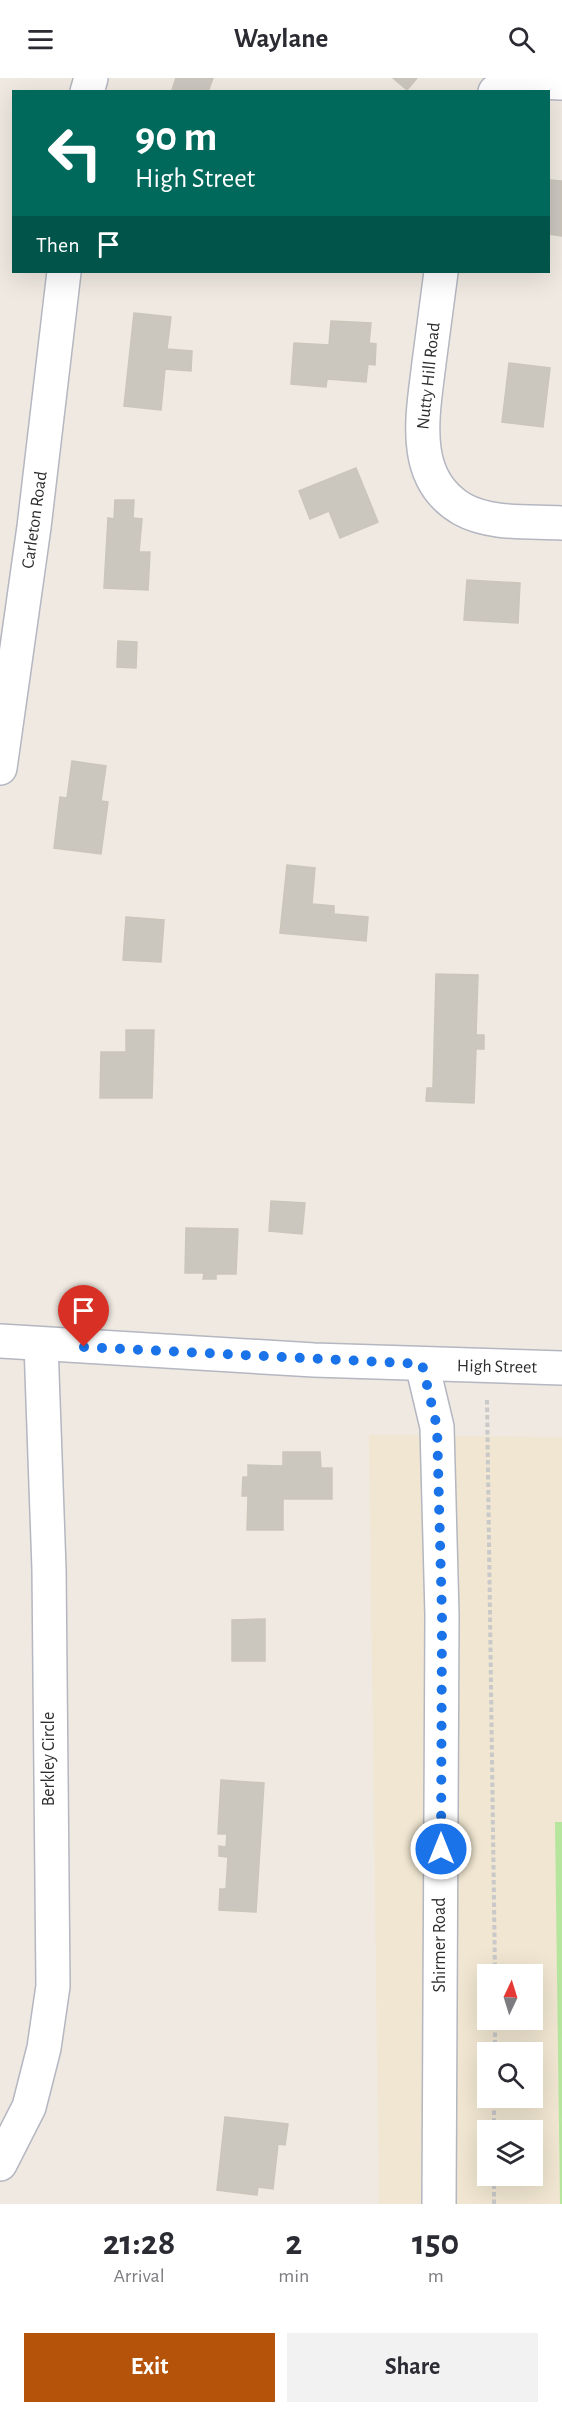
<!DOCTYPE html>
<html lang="en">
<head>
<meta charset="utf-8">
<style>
  :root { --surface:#fff; --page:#f2f2f3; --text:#2b2b33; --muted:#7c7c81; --accent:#b45309 }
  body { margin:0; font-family:"Alegreya Sans",sans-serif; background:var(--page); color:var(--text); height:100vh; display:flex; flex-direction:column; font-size:22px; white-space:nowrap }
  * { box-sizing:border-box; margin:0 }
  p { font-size:20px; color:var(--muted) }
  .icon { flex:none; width:33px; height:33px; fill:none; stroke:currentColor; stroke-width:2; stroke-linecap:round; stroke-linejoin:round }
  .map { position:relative; height:2126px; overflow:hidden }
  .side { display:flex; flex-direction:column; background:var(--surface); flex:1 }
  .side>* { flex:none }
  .hud { position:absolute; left:12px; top:12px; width:538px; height:183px; border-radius:0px; box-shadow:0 6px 24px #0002; background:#00695c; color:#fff; overflow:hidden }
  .needle { width:39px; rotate:4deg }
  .tools { position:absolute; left:477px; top:1886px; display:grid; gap:12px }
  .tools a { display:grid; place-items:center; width:66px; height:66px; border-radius:0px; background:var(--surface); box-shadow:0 6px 24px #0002; font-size:30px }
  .pin { position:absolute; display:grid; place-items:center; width:51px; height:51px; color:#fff; margin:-62px -26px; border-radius:50% 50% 50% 0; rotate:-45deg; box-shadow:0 0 6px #0007 }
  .pin .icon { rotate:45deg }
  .me { position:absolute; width:66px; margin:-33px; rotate:0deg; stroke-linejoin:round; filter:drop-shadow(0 0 4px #0008) }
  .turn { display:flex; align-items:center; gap:21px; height:126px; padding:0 24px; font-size:27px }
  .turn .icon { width:78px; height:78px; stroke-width:2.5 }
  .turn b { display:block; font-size:42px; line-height:51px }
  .then { display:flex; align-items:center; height:57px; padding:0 24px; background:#0003; gap:12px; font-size:22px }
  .eta { display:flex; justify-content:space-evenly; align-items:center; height:102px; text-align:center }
  .eta b { font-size:36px; font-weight:700; line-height:42px }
  .button { display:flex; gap:12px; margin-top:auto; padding:12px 24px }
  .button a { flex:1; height:69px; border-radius:0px; background:var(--accent); color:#fff; font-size:24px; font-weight:700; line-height:69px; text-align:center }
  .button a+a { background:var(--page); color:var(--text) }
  header { display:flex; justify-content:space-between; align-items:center; height:78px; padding:0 24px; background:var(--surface); font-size:27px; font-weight:700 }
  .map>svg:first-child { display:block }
</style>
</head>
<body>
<header><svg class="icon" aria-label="menu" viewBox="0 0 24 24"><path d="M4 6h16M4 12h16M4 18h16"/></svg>Waylane<svg class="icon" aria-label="search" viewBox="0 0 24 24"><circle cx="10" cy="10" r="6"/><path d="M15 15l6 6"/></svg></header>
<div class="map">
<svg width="562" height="2126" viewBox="0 0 562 2126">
  <rect width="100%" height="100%" fill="#efe9e1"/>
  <path fill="#f0e6d1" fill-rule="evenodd" d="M369,1357L562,1359V2126H379ZM488,1896H532V1941H488ZM488,1974H532V2019H488ZM488,2052H532V2097H488Z"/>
  <polygon fill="#b6e59e" points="555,1744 562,1744 562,2126 560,2126"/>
  <g fill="#cbc7bf" stroke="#cbc5ba" stroke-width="1.5">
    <polygon points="176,0 213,0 208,14 172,12"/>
    <polygon points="393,0 417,0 407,12"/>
    <polygon points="549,102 562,103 562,158 549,156"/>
    <polygon points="134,235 171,239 167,271 192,273 191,293 165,291 161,332 124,328"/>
    <polygon points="331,243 371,245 369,265 376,266 375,287 368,286 366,304 327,301 326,309 291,306 294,265 329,267"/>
    <polygon points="509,285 550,290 543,349 502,344"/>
    <polygon points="356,390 378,444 340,460 329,433 310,441 299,413"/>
    <polygon points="115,422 134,422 133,440 142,441 139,474 150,474 148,512 104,510 108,440 114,441"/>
    <polygon points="467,502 520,505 518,545 464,542"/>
    <polygon points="118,563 137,564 136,590 117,589"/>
    <polygon points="72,683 106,688 101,723 108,724 101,776 54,770 60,719 67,720"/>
    <polygon points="287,787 315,790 312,826 334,828 334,836 368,839 366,863 280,855"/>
    <polygon points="126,839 164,842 161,884 123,882"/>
    <polygon points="436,896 478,897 476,957 484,957 484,971 476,971 474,1025 426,1023 427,1010 433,1010"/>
    <polygon points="126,952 154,952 152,1020 100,1020 101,974 126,974"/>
    <polygon points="271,1123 305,1125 302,1156 269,1153"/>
    <polygon points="186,1150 238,1151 236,1196 216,1196 216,1201 203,1201 204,1195 185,1195"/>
    <polygon points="283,1374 320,1374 321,1390 332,1390 332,1421 283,1421 283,1452 247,1452 248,1418 242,1418 243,1399 248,1399 248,1387 283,1388"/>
    <polygon points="265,1541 265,1583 232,1583 232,1542"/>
    <polygon points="221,1702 264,1705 256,1834 219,1832 220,1811 226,1811 228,1779 219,1778 219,1768 226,1769 227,1756 218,1756"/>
    <polygon points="225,2039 288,2046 285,2067 278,2066 273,2111 258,2109 257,2117 217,2112"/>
  </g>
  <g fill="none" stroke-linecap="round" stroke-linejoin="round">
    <defs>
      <g id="street">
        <polyline points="87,14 91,0"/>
        <path d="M495,14C516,2 538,4 562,5"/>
        <path d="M441,194C437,224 433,254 429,285C423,336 409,400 462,431C490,447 531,443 562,445"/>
        <polyline points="0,690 34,449 64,194"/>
        <polyline points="422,1286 437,1349 442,1537 439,2126"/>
        <polyline points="0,2086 29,2029 44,1970 53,1908 49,1491 41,1266"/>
      </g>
      <polyline id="secondary" points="0,1263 314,1282 562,1290"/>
    </defs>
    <use href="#street" stroke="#b4b7c1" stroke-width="36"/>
    <use href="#secondary" stroke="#b4b7c1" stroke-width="36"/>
    <g stroke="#c9c9c9" stroke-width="4" stroke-dasharray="4.5 3" stroke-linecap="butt">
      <polyline points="487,1322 495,1896"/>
      <polyline points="495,1974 495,1941"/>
      <polyline points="494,2052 494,2019"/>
      <polyline points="494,2126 494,2097"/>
    </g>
    <use href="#street" stroke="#fff" stroke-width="33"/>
    <use href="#secondary" stroke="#fff" stroke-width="33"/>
  </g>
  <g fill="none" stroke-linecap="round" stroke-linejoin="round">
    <polyline stroke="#1a73e8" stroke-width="10" stroke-dasharray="0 18" points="84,1269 422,1286 437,1349 442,1538 441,1771"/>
  </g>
  <g text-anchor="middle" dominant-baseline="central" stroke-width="4.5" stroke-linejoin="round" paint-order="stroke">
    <g font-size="18" fill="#2e2e2e" stroke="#fff">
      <text transform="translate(429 298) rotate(-84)">Nutty Hill Road</text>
      <text transform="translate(35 442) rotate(-82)">Carleton Road</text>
      <text transform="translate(497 1289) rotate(1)">High Street</text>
      <text transform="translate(49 1681) rotate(-90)">Berkley Circle</text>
      <text transform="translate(440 1867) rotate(-90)">Shirmer Road</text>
    </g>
  </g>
</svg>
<div class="tools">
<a><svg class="needle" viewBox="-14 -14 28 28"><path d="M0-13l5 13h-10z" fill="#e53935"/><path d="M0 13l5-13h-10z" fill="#7c7c81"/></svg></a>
<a><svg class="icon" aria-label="search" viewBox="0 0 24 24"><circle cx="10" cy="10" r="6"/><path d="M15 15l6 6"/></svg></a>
<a><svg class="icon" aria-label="layers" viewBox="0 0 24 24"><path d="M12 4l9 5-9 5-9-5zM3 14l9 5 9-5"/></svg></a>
</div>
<div class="pin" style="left:84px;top:1269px;background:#d93025"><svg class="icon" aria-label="arrive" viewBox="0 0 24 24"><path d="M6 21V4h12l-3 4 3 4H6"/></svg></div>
<svg class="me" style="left:441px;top:1771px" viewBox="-20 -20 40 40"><circle r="17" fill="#1a73e8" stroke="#fff" stroke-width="3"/><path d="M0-11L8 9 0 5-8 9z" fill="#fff"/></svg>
<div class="hud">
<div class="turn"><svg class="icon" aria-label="left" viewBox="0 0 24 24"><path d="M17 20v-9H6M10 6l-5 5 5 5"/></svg><div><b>90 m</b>High Street</div></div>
<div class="then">Then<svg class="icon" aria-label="arrive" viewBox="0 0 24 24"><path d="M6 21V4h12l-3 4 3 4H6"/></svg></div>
</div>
</div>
<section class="side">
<div class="eta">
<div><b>21:28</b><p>Arrival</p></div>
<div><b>2</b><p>min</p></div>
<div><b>150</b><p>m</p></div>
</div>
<div class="button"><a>Exit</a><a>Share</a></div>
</section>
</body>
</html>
